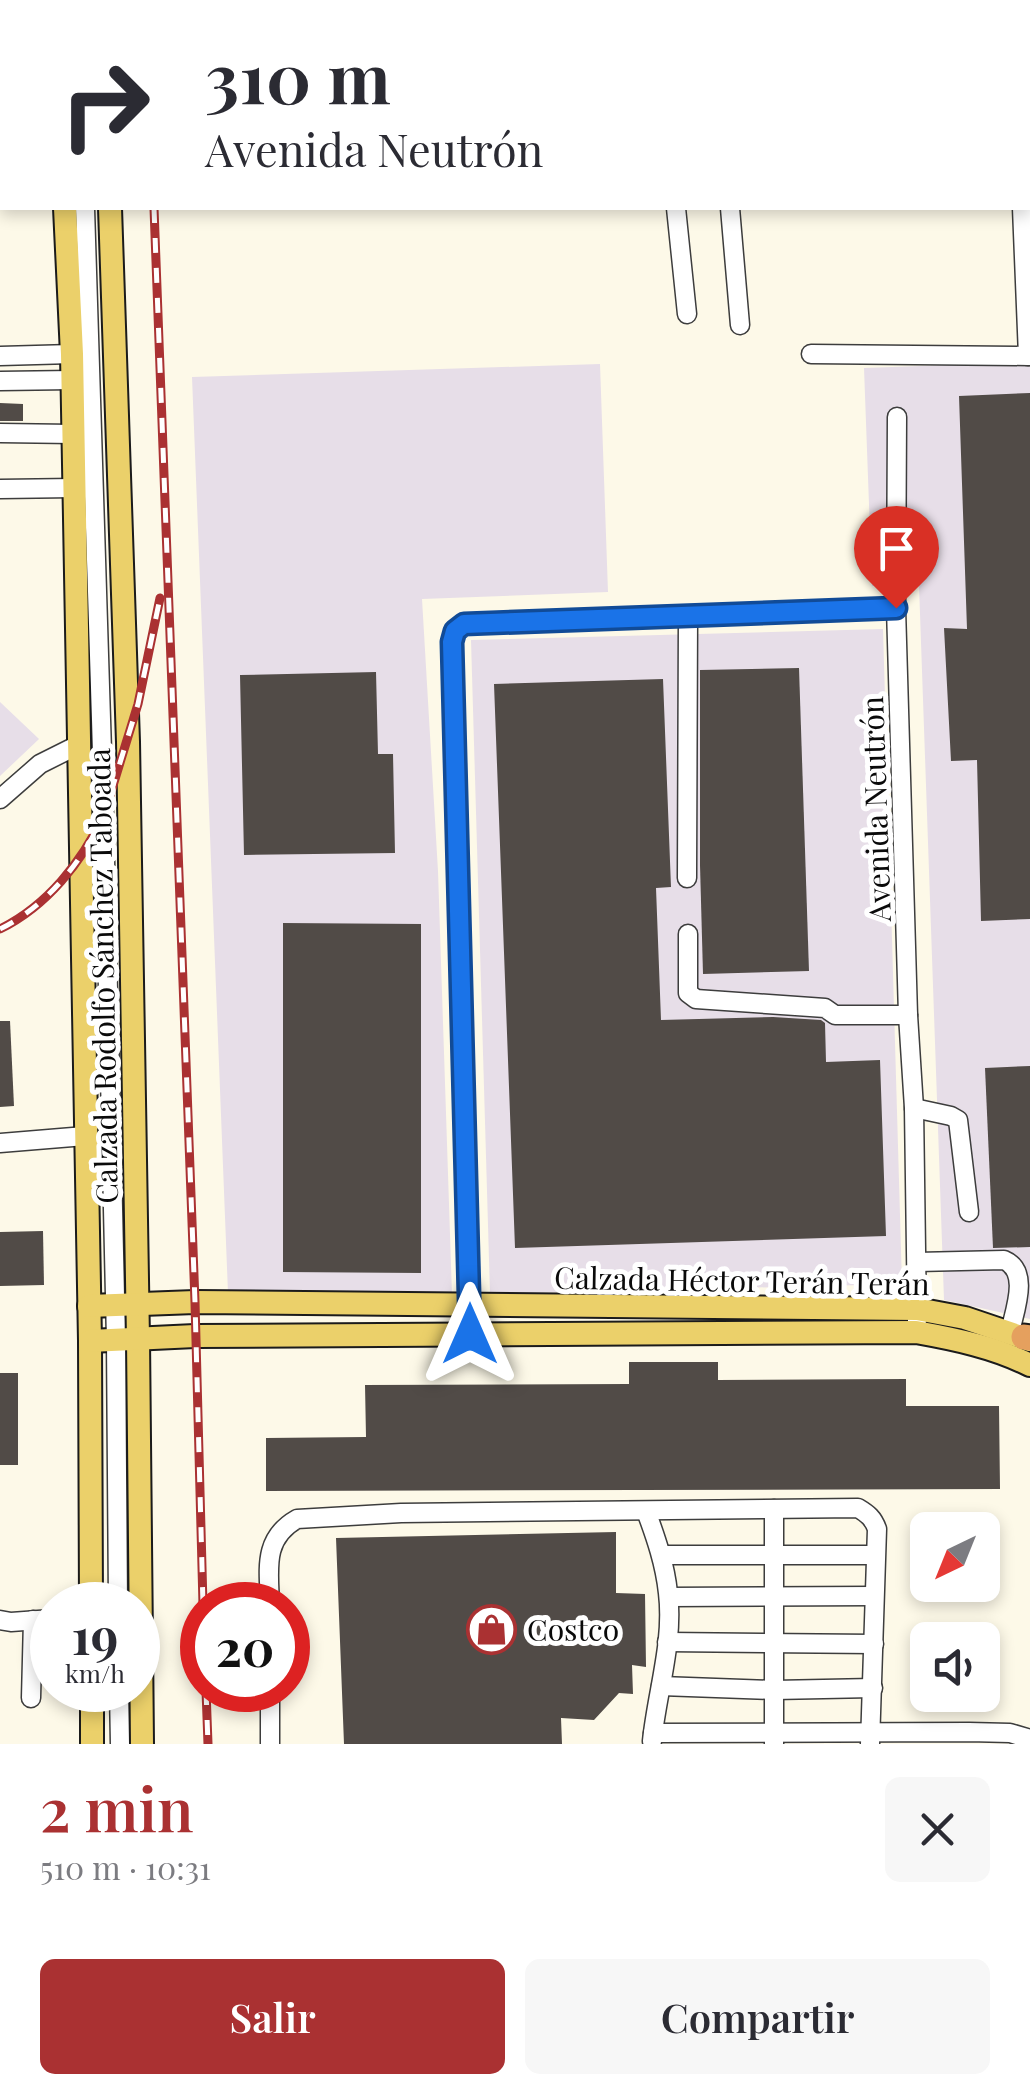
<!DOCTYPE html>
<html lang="es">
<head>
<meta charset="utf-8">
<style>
  :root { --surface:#fff; --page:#f7f7f7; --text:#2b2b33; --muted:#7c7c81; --accent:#aa3132 }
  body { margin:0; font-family:"Playfair Display",serif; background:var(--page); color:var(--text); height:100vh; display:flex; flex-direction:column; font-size:38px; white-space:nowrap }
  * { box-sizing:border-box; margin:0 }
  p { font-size:32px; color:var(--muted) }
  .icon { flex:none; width:55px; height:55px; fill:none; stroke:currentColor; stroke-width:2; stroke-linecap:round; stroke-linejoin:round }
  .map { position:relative; height:1744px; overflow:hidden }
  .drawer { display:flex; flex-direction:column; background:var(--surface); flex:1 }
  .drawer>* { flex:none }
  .guide { position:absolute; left:0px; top:0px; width:1030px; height:210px; box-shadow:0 5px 15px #0003; background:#fff; color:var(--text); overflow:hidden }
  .needle { width:65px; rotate:223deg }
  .controls { position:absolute; left:910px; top:1512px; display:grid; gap:20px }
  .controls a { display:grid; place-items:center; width:90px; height:90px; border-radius:15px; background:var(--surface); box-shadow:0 5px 15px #0003; font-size:50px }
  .speed { position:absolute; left:30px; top:1582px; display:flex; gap:20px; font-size:50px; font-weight:700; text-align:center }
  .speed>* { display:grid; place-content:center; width:130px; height:130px; border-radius:50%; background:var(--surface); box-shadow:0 5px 15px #0003; line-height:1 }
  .speed small { font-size:25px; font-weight:400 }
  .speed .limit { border:15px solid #d22; background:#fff; color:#111 }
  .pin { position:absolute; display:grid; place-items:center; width:85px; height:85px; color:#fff; margin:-102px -42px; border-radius:50% 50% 50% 0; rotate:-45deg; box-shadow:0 0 10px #0007 }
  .pin .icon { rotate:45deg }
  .me { position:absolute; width:110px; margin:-55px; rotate:0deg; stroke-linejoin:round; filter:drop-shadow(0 0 8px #0008) }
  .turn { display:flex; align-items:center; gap:35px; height:210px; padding:0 40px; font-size:45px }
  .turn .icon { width:130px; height:130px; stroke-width:2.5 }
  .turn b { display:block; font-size:70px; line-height:85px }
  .round { display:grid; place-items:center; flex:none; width:105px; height:105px; border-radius:15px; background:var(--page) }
  .head { display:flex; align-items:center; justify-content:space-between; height:170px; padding:0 40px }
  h1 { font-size:60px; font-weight:600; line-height:75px; color:var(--accent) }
  .action { display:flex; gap:20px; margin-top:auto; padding:20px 40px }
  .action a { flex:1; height:115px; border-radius:15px; background:var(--accent); color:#fff; font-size:40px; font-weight:600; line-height:115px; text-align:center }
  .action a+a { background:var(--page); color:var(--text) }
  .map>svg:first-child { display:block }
</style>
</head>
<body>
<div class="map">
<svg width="1030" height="1744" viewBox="0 0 1030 1744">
  <rect width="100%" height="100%" fill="#fdf9e8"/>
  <g fill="#e7dee8">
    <polygon points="1030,362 1030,1319 944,1300 919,585 872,586 864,368"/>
    <polygon points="600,364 608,592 422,599 438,871 452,1295 228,1293 192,377"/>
    <polygon points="883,629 902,1284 490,1294 471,640"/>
    <polygon points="0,702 39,739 0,776"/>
  </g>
  <g fill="#514b47">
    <polygon points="1030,393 1030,919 981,921 977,760 951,761 944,628 967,629 959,396"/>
    <polygon points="0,403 23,404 23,421 0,421"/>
    <polygon points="799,668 809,971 703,974 700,865 700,670"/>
    <polygon points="376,672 378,754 393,754 395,853 244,855 240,675"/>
    <polygon points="663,679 671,887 656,888 661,1020 773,1017 821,1020 825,1023 826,1062 880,1060 886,1236 515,1248 494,684"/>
    <polygon points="283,923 421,924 421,1273 283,1272"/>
    <polygon points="0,1021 10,1021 14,1106 0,1107"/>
    <polygon points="1030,1066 1030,1247 993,1248 985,1068"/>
    <polygon points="43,1231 44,1285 0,1286 0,1232"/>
    <polygon points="629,1362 718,1362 718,1380 906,1379 906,1406 999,1406 1000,1489 266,1491 266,1438 366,1437 365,1385 629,1384"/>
    <rect x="0" y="1373" width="18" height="92"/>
    <polygon points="616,1532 616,1593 645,1594 646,1667 632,1665 633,1694 619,1693 594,1720 561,1718 562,1744 344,1744 336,1538"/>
  </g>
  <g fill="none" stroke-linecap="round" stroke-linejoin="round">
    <defs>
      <g id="minor">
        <polyline points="72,0 72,2"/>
        <polyline points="165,0 166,2"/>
        <polyline points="655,0 655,2"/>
        <polyline points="713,0 713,2"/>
        <polyline points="460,2 494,0"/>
        <polyline points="1028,105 1030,104"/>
        <polyline points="85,208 104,815 116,1340 118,1605"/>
        <polyline points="676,208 687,314"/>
        <polyline points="730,208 740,325"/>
        <polyline points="1022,208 1028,356"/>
        <polyline points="811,354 1030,356"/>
        <polyline points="0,356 72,354"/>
        <polyline points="0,381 72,380"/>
        <polyline points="897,417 896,608 908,1015 914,1108 917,1321"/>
        <polyline points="0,433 73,434"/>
        <polyline points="0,489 74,488"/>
        <polyline points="0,799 40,764 78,745"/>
        <polyline points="687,878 688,615"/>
        <polyline points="688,934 688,993 696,999 825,1008 835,1015 908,1015"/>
        <polyline points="914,1108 951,1116 958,1120 969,1212"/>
        <polyline points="0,1143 85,1136"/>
        <path d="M917,1262L1004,1260C1030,1271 1015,1309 1010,1332"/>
        <polyline points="470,1334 452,642 455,631 464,624 896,608"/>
        <path d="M646,1511C656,1538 665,1564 668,1593C674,1642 657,1692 652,1741"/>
        <polyline points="662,1555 875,1555"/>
        <polyline points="669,1597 874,1596"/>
        <path d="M270,1605C269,1570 262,1539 297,1519L401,1513L858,1508C868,1514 873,1518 877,1529L870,1744"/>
        <polyline points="0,1620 11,1622 52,1619"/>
        <polyline points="667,1642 874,1644"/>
        <polyline points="661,1686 774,1690 873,1688"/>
        <polyline points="119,1690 120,1744"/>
        <polyline points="270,1690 270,1744"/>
        <polyline points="31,1698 33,1620"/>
        <polyline points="653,1733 969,1732 1010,1733 1030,1739"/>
        <polyline points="774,1744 774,1509"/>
      </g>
      <g id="major">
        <polyline points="52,0 52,2"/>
        <polyline points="98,0 98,2"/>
        <polyline points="65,208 72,354 90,1341 91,1605"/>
        <polyline points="110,208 128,742 138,1339 142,1744"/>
        <polyline points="89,1306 195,1302 917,1309 965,1318 1030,1340"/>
        <path d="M90,1341L195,1336L916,1332C955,1339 994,1347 1030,1365"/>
        <polyline points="92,1690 92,1744"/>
      </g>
      <polyline id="highway" points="1024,1337 1030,1338"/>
    </defs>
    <use href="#minor" stroke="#3d3d3d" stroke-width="21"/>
    <use href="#major" stroke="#1b1b1b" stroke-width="26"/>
    <use href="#highway" stroke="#1b1b1b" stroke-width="29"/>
    <use href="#minor" stroke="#fff" stroke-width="18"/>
    <use href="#major" stroke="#ebd06a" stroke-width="22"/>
    <use href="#highway" stroke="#e5a05e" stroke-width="25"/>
    <defs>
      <g id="rail">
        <polyline points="143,0 144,2"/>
        <polyline points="154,208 195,1302 203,1605"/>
        <path d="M0,929C47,906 82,862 104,815L138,704L160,598"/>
        <polyline points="206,1690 208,1744"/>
      </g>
    </defs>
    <use href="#rail" stroke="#aa3132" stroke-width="9"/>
    <use href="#rail" stroke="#fff" stroke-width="5" stroke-dasharray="15" stroke-linecap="butt"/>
  </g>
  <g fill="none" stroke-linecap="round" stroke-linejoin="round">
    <defs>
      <polyline id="route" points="470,1334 452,642 455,631 464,624 896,608"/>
    </defs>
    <use href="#route" stroke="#114b97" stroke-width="25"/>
    <use href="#route" stroke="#1a73e8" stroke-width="18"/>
  </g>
  <defs>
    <symbol id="shop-ring" viewBox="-11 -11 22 22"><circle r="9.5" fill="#fff" stroke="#aa3132" stroke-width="1.5"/><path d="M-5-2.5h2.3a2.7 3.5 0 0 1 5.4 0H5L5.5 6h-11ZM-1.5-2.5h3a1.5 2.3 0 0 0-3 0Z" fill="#aa3132"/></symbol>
  </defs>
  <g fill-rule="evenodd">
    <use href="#shop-ring" x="464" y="1602" width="55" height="55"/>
  </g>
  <g text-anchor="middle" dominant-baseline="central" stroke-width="10" stroke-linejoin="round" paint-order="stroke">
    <g font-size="30" fill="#0a0a0a" stroke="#fff">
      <text transform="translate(875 809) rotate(-92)">Avenida Neutrón</text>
      <text transform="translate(102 976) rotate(-91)">Calzada Rodolfo Sánchez Taboada</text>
      <text transform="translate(742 1280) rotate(1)">Calzada Héctor Terán Terán</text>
    </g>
    <g font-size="30" fill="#0a0a0a" stroke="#fff" text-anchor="start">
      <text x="527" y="1629">Costco</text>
    </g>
  </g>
</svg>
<div class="controls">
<a><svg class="needle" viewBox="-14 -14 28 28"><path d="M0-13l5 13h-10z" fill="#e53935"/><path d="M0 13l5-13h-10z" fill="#7c7c81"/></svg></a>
<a><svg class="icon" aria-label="sound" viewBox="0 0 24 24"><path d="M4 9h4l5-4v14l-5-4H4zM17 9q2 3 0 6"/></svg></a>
</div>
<div class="speed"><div>19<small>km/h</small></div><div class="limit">20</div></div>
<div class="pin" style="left:896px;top:608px;background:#d93025"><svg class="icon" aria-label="arrive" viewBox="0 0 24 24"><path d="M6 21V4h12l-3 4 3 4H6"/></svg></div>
<svg class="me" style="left:470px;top:1334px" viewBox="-20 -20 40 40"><path d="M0-17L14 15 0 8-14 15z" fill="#1a73e8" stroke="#fff" stroke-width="4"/></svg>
<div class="guide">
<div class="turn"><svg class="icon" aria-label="right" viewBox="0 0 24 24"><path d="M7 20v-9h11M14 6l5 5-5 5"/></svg><div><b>310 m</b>Avenida Neutrón</div></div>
</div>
</div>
<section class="drawer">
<div class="head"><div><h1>2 min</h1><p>510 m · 10:31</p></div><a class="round"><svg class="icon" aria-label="close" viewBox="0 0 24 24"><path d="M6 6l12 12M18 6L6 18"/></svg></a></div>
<div class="action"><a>Salir</a><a>Compartir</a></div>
</section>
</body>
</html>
